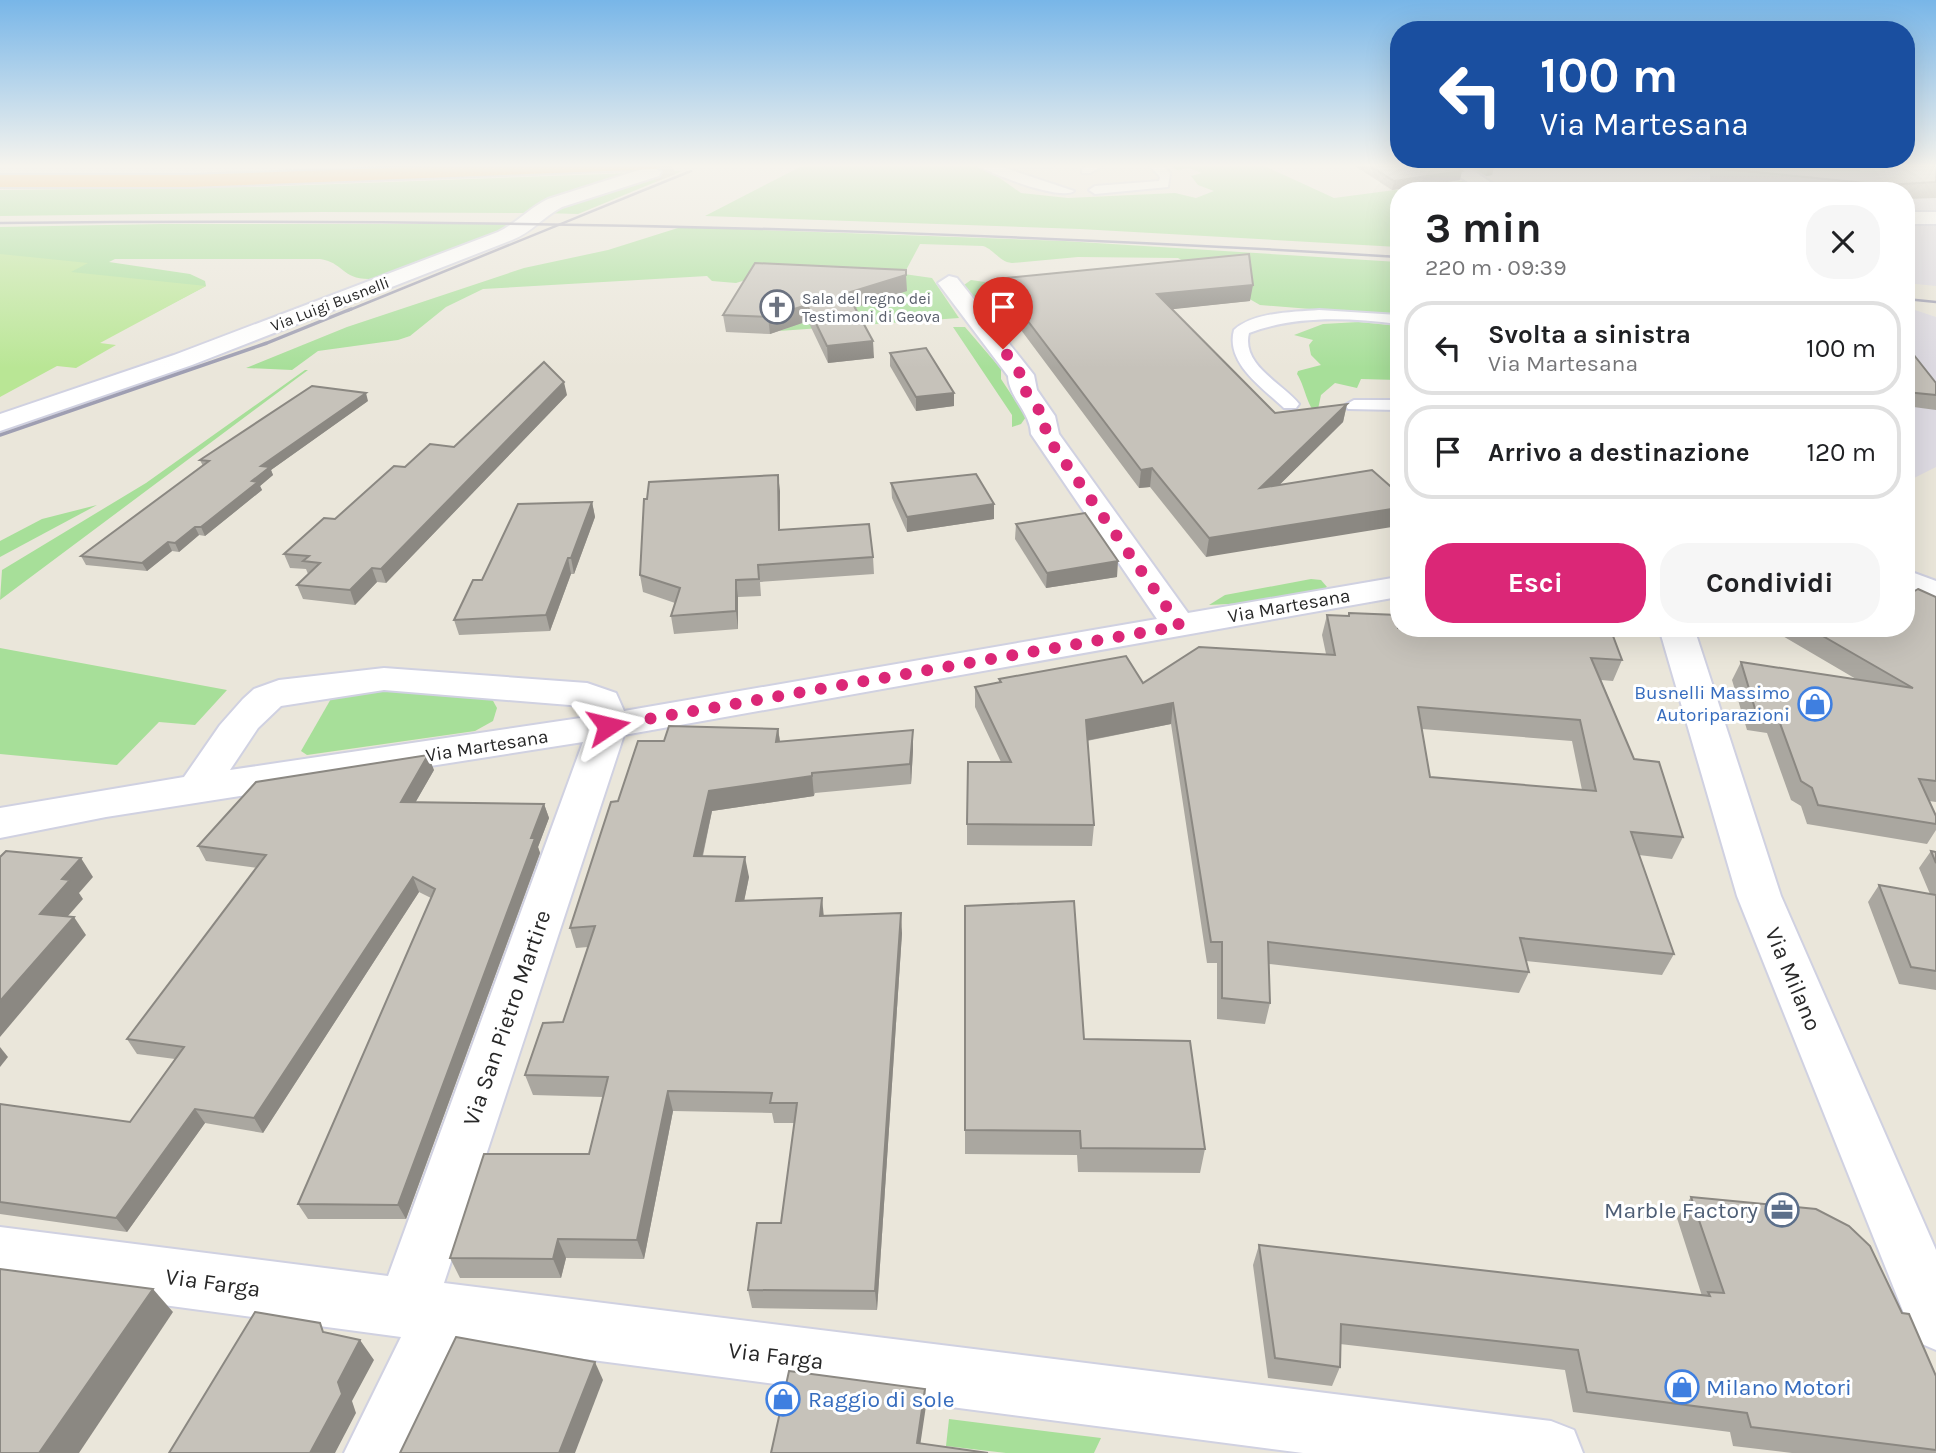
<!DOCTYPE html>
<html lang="it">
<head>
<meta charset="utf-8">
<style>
  :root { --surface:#fff; --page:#f6f6f6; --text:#202124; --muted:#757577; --line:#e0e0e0; --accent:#db2777 }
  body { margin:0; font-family:Karla,sans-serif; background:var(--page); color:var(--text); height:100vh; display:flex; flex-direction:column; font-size:26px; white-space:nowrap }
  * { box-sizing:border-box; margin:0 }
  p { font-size:23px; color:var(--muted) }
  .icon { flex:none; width:38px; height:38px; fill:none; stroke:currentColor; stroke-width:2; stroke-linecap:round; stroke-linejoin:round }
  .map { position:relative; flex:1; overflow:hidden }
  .drawer { position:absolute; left:1390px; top:182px; width:525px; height:455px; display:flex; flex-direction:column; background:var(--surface); border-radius:28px; box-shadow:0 7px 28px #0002 }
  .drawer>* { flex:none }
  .hud { position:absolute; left:1390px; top:21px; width:525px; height:147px; border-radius:28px; box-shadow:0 7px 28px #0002; background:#1a4fa0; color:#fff; overflow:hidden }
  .pin { position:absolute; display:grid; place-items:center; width:60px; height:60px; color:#fff; margin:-72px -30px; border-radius:50% 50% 50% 0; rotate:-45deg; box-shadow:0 0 7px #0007 }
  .pin .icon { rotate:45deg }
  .me { position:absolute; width:77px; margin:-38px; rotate:80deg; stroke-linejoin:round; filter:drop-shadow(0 0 5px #0008) }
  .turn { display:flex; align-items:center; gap:24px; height:147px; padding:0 35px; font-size:32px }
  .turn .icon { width:91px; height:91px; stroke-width:2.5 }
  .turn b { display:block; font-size:49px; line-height:60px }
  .round { display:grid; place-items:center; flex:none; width:74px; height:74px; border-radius:28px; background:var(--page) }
  .overview { display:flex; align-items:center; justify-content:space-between; height:119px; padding:0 35px }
  h1 { font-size:42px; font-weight:700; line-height:52px }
  .cta { display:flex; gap:14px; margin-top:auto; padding:14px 35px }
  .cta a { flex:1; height:80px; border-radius:28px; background:var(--accent); color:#fff; font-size:28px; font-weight:700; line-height:80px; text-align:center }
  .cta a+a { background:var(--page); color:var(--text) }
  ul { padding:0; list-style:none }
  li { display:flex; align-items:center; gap:21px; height:94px; margin:0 14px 10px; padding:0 21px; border:4px solid var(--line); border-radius:28px }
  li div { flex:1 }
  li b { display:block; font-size:26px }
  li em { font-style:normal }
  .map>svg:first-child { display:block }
</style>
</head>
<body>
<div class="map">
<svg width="1936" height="1453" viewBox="0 0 1936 1453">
  <rect width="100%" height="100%" fill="#eae6da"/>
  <g fill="#dedbe3">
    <polygon points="1713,164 1936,164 1936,286 1906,283 1906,191 1665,191"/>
    <polygon points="1906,307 1936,317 1936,467 1906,482"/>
  </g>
  <g fill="#a7df99">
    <polygon points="867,164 975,165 987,169 1021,193 1068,198 1175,193 1196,198 1214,191 1198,185 1191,176 1202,173 1189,168 1177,170 1166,164 1260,164 1334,198 1463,181 1487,191 1398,191 1398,247 1080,229 705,216 800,167"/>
    <polygon points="682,171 578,214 543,213 664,172"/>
    <polygon points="633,173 547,200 531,213 322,212 0,216 0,190 252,187"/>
    <path d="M162,224H522L371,279C342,280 343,262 320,259H115L109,262L190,274L205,281L206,286L147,317L0,262V227Z"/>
    <path d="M681,227L1064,241L1398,262V316L1260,305L1178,258L1078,257L1012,263C999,262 995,250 983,246L920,244L904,274L932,278L959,318L779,331L787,328L762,275L736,283L712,281L707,276L483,289L446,307L410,336L398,340L318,351L292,370L246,368L347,327L524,268L608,250Z"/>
    <polygon points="971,280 985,282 1013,320 987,318 964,285"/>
    <path d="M1359,322L1398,326V380L1361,379L1357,388L1335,383L1321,395L1317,414C1307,407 1305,386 1297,374L1298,371L1321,365L1311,355L1309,345L1313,340L1294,335L1323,324Z"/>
    <polygon points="965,327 1001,369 1001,379 1026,417 1021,424 1012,427 1012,415 953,327"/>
    <polygon points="305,370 308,370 0,600 2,570 146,483"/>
    <polygon points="97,505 0,557 0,541 42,519"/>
    <polygon points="1311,579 1321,580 1327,587 1323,590 1246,603 1209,605 1225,595"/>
    <polygon points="0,648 227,690 195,725 159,722 117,765 0,754"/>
    <polygon points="366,687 482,697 492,699 497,708 493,721 475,731 307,755 301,751 332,697"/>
    <polygon points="949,1419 1101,1438 1094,1453 1006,1453 946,1446"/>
  </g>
  <polygon fill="#b9e695" points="0,254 88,263 71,272 206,286 100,343 116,345 76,368 57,366 0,397"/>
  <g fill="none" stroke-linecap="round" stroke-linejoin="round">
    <polyline stroke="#c3c0b6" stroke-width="21" stroke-dasharray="21 10" stroke-linecap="butt" points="652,172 672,164"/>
    <defs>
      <g id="lane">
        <path d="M976,164H993L1074,191C1062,201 989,174 976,164Z"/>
        <polygon points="1000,164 1058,164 1052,167 1006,167"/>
        <polygon points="1091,164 1106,164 1090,173 1082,173 1082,169"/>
        <polygon points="1148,164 1161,164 1170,173 1168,187 1095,194 1089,190 1095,186 1159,181 1160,177"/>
        <path d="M1319,310L1398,315V324C1348,318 1298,315 1249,333C1241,365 1282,383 1299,404L1296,408H1284C1263,388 1225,363 1234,330C1253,312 1294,312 1319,310Z"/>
        <polygon points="1354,400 1398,400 1398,410 1348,409 1345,405"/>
      </g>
      <g id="street">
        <path d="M652,166L661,172L659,176L562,207C543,217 532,232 512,240L192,365L0,431V414L174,355L498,232C517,223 529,208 548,199Z"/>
        <rect x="1906" y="212" width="30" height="12"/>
        <path d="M949,276L957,278L1034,375L1037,390L1055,416L1059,434L1188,613L1398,577V597L624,735L444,1283L1551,1421L1574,1430L1583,1453H1303L462,1343L410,1453H344L401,1337L0,1283V1227L388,1276L583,742L106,817L0,838V808L184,777L220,725L243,699L254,689L279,680L384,668L587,683L616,693L624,711L1157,619L1031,434C1030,411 1009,398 1008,376L938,283ZM384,690L582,706L585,708L587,717L230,770L258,728L281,706Z"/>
        <polygon points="1906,570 1936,581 1936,604 1906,592"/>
      </g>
      <g id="secondary">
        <polygon points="1441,164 1463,164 1504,191 1481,191"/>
        <polygon points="1659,628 1694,628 1781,896 1936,1250 1936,1350 1915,1341 1737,896"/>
      </g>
      <polygon id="highway" points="500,164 665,164 656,169 190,187 0,187 0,175 190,175"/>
    </defs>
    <use href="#lane" stroke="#d0d1e1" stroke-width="4"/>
    <use href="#street" stroke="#d0d1e1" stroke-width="4"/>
    <use href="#secondary" stroke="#d0d1e1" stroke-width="4"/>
    <use href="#highway" stroke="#c7c7c7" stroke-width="4"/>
    <use href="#lane" fill="#fff" fill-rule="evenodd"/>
    <use href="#street" fill="#fff" fill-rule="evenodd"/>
    <use href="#secondary" fill="#fff" fill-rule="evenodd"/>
    <use href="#highway" fill="#f7b359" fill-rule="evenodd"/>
    <g stroke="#9e9eb2" stroke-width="2.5">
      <path d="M0,223C467,218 932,228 1398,257"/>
      <polyline points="1906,299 1936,302"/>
      <polyline points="347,311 691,171"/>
    </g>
    <polyline stroke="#9e9eb2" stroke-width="3.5" points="0,435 267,343 351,309"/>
  </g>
  <g fill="#aaa7a0" fill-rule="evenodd">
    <polygon points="1352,164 1451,164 1460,180 1392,190"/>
    <polygon points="1467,164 1494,164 1492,175 1486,176"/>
    <polygon points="1710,164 1936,164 1936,198 1906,199 1906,191 1779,191 1710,184"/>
    <polygon points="996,279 1250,301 1171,309 1275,413 1347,404 1343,422 1206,557 1150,487 1139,488 995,295"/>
    <polygon points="907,291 855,307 874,358 828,363 808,321 770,334 726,332 723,315"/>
    <polygon points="1906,345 1936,383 1936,410 1906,406"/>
    <polygon points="890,353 954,406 916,411 890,366"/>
    <polygon points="567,395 386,583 377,582 355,605 303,599 297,585 308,574 306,569 290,568 284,554 335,519 405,467 454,447"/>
    <polygon points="368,401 271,470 273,475 260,486 262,490 205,536 199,535 179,552 172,551 147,571 86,565 81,556 203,466 200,460"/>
    <polygon points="1398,436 1398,453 1395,450"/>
    <polygon points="891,483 994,519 907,532 892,498"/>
    <polygon points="780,491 780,530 873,557 874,574 760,582 761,596 738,597 738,629 674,634 671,616 675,603 643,592 640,575"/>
    <polygon points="592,502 595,517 574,574 571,574 550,631 459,635 454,620 482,580"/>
    <polygon points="1016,524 1117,577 1046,588 1015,539"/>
    <polygon points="1398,584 1398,608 1393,603"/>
    <polygon points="1936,597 1936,802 1929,801 1936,824 1936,830 1927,844 1807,824 1801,806 1791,800 1767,733 1747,730 1732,680 1741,662 1856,679 1769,628 1906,628"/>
    <path d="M1349,613L1622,660L1613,681L1601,680L1634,759L1683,837L1672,859L1639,855L1674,954L1662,975L1526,961L1529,972L1519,993L1269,964L1270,1003L1265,1024L1217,1019V963H1207L1171,724L1087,741L1094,825L1092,846L967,845V824L1001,762L975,707V687L999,682V679L1143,683L1326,654L1322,635L1327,615L1348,616ZM1422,729L1572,741L1582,790L1430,777Z"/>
    <polygon points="778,729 780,741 913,750 911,784 815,793 814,796 712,811 703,856 749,877 744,901 824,916 902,933 877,1310 752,1308 748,1290 781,1223 795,1123 774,1123 772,1113 673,1111 644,1259 566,1258 561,1278 460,1278 450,1258 589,1154 603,1097 533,1095 525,1075 563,1022 588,947 576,948 570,928 618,801 664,741"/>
    <polygon points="434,770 415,803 544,804 549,818 538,847 540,853 406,1219 308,1219 298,1204 431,898 419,892 263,1133 205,1123 127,1232 0,1214 0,1104 130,1122 175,1059 137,1054 127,1039 257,868 206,861 198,846"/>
    <polygon points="1931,851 1936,852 1936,990 1899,984 1868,902 1879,885 1930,894 1919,868"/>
    <polygon points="965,906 1084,1039 1205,1149 1200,1173 1078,1172 1077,1155 965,1154"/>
    <polygon points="1691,1197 1902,1313 1936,1376 1936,1453 1792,1453 1733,1446 1730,1432 1573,1412 1565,1370 1340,1344 1340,1367 1332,1386 1268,1378 1253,1265 1259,1245 1702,1296 1677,1218"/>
  </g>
  <g fill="#8b8882">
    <polygon points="1494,167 1492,175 1486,176 1488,168"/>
    <polygon points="1462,171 1460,180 1392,190 1394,181"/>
    <polygon points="906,275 907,291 848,310 847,293"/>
    <polygon points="1253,285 1250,301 1156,311 1157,294"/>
    <polygon points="807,305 808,321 770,334 768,317"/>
    <polygon points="873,341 874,358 828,363 827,346"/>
    <polygon points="564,382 567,395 386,583 381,569"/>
    <polygon points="366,393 368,401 271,470 273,475 260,486 262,490 205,536 201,527 252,481 261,466"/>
    <polygon points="954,393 954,406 916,411 916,397"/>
    <polygon points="1347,404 1343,422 1257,507 1260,488"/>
    <polygon points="1152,468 1150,487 1139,488 1141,470"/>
    <polygon points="778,475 780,491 780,546 779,530"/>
    <polygon points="592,502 595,517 574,574 571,558"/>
    <polygon points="994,504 994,519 907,532 907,517"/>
    <polygon points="1398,508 1398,526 1206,557 1209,538"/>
    <polygon points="195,527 199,535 179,552 175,543"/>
    <polygon points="168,542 172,551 147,571 142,563"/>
    <polygon points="568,558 571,574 550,631 546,615"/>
    <polygon points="1118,561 1117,577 1046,588 1047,573"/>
    <polygon points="372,568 377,582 355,605 350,590"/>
    <polygon points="736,580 738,597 738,629 736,611"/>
    <polygon points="1173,703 1171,724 1084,741 1086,720"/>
    <polygon points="778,729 781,749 776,742"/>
    <polygon points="913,730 913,750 911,784 910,764"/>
    <polygon points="428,755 434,770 407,817 401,802"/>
    <polygon points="812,773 814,796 712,811 698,876 694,856 709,791"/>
    <polygon points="544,804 549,818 538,847 540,853 406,1219 398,1205 531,838"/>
    <polygon points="745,857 749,877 740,921 736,901"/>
    <polygon points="81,858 93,877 79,893 83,899 53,933 40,914 62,879"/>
    <polygon points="413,877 419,892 263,1133 254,1118"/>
    <polygon points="822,898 824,918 820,916"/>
    <polygon points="901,913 902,933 877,1310 875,1291"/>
    <polygon points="74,917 86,935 0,1037 0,1001"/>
    <polygon points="0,1047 8,1057 0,1067"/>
    <polygon points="668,1091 673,1111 644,1259 637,1240"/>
    <polygon points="195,1109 205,1123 127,1232 116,1218"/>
    <polygon points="558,1239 566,1258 561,1278 553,1259"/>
    <polygon points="153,1289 173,1312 79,1453 39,1453"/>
    <polygon points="360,1340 374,1360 352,1401 356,1413 335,1453 310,1453 338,1382"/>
    <polygon points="595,1362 603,1380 575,1453 559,1453"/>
    <polygon points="925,1389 926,1406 919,1453 917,1443"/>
  </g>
  <g fill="#c6c2ba" stroke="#8b8882" stroke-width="2" fill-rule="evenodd">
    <polygon points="1367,164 1451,164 1462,171 1394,181"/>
    <polygon points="1483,164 1494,164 1494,167 1488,168"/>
    <polygon points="1716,164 1936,164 1936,182 1885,185 1715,168"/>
    <polygon points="1249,254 1253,285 1157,294 1275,413 1347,404 1260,488 1372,470 1398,493 1398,508 1209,538 1152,468 1141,470 996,279"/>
    <polygon points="755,263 906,270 906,275 847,293 873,341 827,346 807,305 768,317 723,315"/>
    <polygon points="1906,345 1936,383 1936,395 1906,392"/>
    <polygon points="926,348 954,393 916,397 890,353"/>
    <polygon points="544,362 564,382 381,569 372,568 350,590 297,585 320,563 303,561 309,556 284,554 324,518 335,519 394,466 405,467 430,444 454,447"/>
    <polygon points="312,386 366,393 261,466 270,467 252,481 258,482 201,527 195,527 175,543 168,542 142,563 81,556 209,461 200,460"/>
    <polygon points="976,474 994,504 907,517 891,483"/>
    <polygon points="778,475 779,530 869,524 873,557 758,565 759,579 736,580 736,611 671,616 680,588 640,575 644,499 647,499 649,482"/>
    <polygon points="592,502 571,558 568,558 546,615 454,620 473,580 482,580 518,504"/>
    <polygon points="1085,513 1118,561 1047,573 1016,524"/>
    <polygon points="1918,589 1936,597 1936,781 1919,779 1936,816 1936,824 1818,805 1812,788 1801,781 1777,715 1756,712 1741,662 1913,688 1809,628 1906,628 1906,596"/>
    <path d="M1349,613L1398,615V628H1610L1622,660L1591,658L1634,759L1659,762L1683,837L1631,832L1674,954L1520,938L1529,972L1268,942L1270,1003L1222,998V942H1211L1173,703L1086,720L1094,825L967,824L968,762H1011L975,687L1001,682L999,679L1126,656L1143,683L1199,647L1335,655L1327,615L1349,616ZM1418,707L1580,720L1596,791L1430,777Z"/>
    <polygon points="669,726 778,729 776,742 913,730 910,764 812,773 812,776 709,791 694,856 745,857 736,901 822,898 820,916 901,913 875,1291 748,1290 757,1223 781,1223 797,1103 770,1103 772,1093 668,1091 637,1240 558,1239 553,1259 450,1258 484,1154 589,1154 608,1077 525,1075 543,1023 563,1022 595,926 570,928 611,802 618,801 638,741 664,741"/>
    <polygon points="428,755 401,802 544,804 531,838 535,838 398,1205 298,1204 435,889 413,877 254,1118 195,1109 116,1218 0,1202 0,1104 130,1122 184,1047 127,1039 266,855 198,846 256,782"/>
    <polygon points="6,851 81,858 62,879 70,880 40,914 74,917 0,1001 0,857"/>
    <polygon points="1931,851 1936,852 1936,863"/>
    <polygon points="1879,885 1936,895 1936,971 1911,967"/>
    <polygon points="1074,901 1084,1039 1190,1041 1205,1149 1081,1148 1080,1131 965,1130 965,906"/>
    <polygon points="1691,1197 1816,1209 1849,1226 1870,1246 1902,1313 1909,1314 1936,1376 1936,1450 1751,1427 1747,1413 1587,1392 1578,1350 1341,1324 1340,1367 1275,1358 1259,1245 1710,1296 1708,1292 1724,1293"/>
    <polygon points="0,1269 153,1289 39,1453 0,1453"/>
    <polygon points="255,1312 320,1323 323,1332 360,1340 338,1382 342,1394 310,1453 169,1453"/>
    <polygon points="456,1337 595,1362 559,1453 400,1453"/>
    <polygon points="789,1371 925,1389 917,1443 988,1453 771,1453"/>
  </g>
  <linearGradient id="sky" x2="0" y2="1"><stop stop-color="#78b6e8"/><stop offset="0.45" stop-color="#f6f4ee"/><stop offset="1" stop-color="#f6f4ee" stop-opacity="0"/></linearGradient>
  <rect width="1936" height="368" fill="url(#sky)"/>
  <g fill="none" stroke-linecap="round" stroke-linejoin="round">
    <polyline stroke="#db2777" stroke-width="12" stroke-dasharray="0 21.6" points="608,726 1180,626 1045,434 1046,420 1020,383 1021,375 1003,349"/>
  </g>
  <defs>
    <symbol id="church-ring" viewBox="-11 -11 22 22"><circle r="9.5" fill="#fff" stroke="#6b7280" stroke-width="1.5"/><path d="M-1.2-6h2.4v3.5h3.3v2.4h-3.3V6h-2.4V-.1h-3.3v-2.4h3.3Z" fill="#6b7280"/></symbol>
    <symbol id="shop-ring" viewBox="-11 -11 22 22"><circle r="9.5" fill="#fff" stroke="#3f7fe0" stroke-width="1.5"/><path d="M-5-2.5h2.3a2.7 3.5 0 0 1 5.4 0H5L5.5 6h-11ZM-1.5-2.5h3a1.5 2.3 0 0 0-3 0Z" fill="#3f7fe0"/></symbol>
    <symbol id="office-ring" viewBox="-11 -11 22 22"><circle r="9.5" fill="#fff" stroke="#5c6f8a" stroke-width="1.5"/><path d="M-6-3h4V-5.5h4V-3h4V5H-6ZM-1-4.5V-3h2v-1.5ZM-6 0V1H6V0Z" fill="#5c6f8a"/></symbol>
  </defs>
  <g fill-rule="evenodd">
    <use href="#church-ring" x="758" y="288" width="38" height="38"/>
    <use href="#shop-ring" x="1796" y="685" width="38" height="38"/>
    <use href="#office-ring" x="1763" y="1191" width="38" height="38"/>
    <use href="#shop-ring" x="1663" y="1368" width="38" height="38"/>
    <use href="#shop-ring" x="764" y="1380" width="38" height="38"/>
  </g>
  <g text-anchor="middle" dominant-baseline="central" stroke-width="6" stroke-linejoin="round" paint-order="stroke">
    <g font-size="16" fill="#5b616d" stroke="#fff" text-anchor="start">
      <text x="802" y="298">Sala del regno dei<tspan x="802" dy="18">Testimoni di Geova</tspan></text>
    </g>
    <g font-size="16" fill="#282828" stroke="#fff">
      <text transform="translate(330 304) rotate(-21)">Via Luigi Busnelli</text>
    </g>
    <g font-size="19" fill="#282828" stroke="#fff">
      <text transform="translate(1289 606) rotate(-10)">Via Martesana</text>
      <text transform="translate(487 746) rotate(-9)">Via Martesana</text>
    </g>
    <g font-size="19" fill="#366cbe" stroke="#fff" text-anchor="end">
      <text x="1790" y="693">Busnelli Massimo<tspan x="1790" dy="22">Autoriparazioni</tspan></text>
    </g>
    <g font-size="23" fill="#282828" stroke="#fff">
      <text transform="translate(1793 979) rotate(67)">Via Milano</text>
      <text transform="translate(507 1018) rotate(-71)">Via San Pietro Martire</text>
      <text transform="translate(213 1283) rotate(8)">Via Farga</text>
      <text transform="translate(776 1356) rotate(7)">Via Farga</text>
    </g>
    <g font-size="23" fill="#4e5e75" stroke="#fff" text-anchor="end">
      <text x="1758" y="1210">Marble Factory</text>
    </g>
    <g font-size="23" fill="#366cbe" stroke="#fff" text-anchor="start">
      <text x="1706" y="1387">Milano Motori</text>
      <text x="808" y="1399">Raggio di sole</text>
    </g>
  </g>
</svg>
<div class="pin" style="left:1003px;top:349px;background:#d93025"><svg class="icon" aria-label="arrive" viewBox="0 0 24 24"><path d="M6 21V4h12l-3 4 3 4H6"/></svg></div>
<svg class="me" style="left:608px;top:726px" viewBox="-20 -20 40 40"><path d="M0-17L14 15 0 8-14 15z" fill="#db2777" stroke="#fff" stroke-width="4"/></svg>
<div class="hud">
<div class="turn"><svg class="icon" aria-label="left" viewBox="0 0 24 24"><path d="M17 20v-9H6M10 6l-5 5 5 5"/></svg><div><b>100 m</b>Via Martesana</div></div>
</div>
<section class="drawer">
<div class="overview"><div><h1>3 min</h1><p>220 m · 09:39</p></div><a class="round"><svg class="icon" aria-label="close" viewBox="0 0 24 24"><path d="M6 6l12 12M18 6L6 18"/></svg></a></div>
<ul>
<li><svg class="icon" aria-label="left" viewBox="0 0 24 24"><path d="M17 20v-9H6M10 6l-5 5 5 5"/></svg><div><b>Svolta a sinistra</b><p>Via Martesana</p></div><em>100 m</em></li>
<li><svg class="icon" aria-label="arrive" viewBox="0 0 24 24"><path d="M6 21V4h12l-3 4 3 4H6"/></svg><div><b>Arrivo a destinazione</b></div><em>120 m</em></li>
</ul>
<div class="cta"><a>Esci</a><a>Condividi</a></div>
</section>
</div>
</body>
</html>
